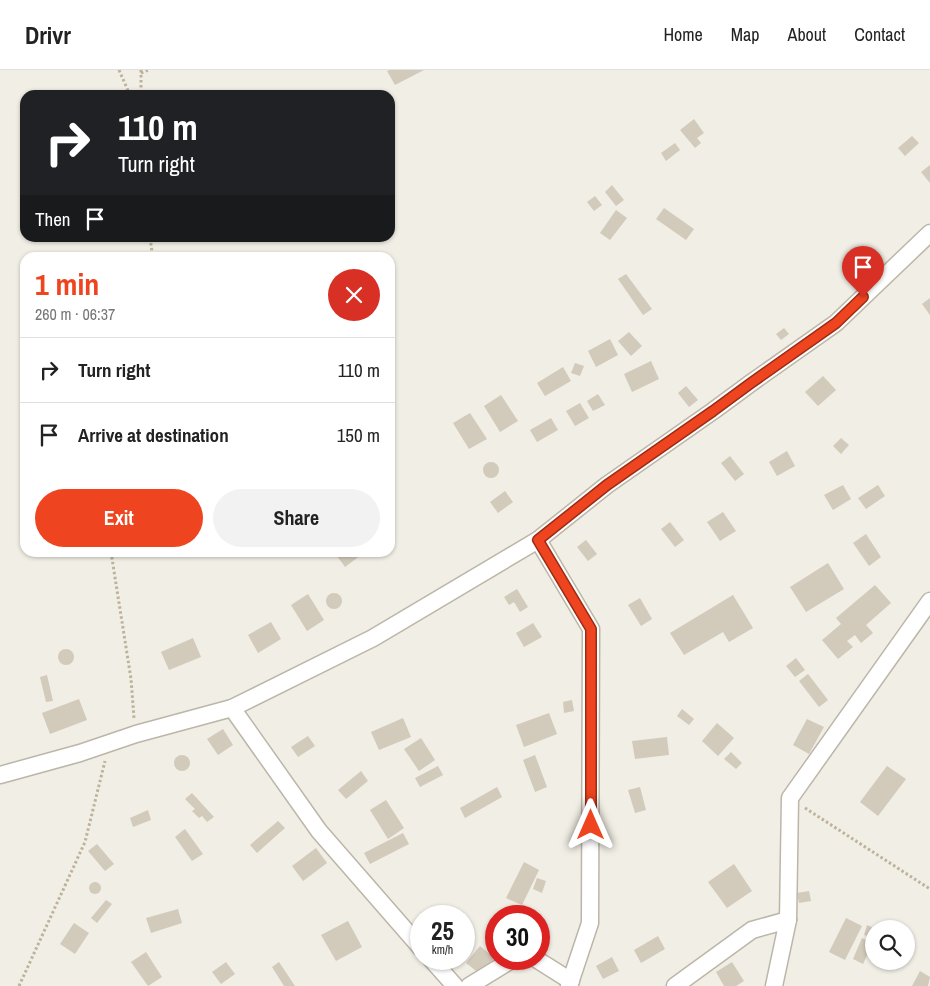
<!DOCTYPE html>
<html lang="en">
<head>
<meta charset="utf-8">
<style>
  :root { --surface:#fff; --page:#f2f2f2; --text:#222; --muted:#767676; --line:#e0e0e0; --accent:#ee441f }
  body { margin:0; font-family:"Archivo Narrow",sans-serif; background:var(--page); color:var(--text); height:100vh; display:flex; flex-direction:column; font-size:19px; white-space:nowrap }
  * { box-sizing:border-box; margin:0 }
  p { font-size:16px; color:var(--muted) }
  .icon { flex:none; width:28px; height:28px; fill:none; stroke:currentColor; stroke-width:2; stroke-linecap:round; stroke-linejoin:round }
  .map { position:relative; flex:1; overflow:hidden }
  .panel { position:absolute; left:20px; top:182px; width:375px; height:305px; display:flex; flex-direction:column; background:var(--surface); border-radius:15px; box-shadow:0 1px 4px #0004 }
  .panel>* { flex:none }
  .guide { position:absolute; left:20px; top:20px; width:375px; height:152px; border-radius:15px; box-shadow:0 1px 4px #0004; background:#202124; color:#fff; overflow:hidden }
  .controls { position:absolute; left:865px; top:850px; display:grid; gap:10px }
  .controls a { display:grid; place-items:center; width:50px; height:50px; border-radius:50%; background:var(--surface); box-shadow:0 1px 4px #0004; font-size:25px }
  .speed { position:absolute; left:410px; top:835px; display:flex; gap:10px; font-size:25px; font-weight:700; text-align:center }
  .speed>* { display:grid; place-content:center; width:65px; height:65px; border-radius:50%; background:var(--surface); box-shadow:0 1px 4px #0004; line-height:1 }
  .speed small { font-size:12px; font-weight:400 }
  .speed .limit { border:8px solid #d22; background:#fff; color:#111 }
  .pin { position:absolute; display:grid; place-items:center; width:42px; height:42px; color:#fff; margin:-51px -21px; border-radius:50% 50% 50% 0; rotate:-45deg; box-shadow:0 0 5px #0007 }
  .pin .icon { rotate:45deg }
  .me { position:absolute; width:55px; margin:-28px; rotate:0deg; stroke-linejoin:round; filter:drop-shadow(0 0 4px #0008) }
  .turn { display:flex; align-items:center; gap:18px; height:105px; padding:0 15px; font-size:22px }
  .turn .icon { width:65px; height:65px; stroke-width:2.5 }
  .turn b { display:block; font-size:35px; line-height:42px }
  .then { display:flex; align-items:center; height:48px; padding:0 15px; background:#0003; gap:10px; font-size:19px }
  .round { display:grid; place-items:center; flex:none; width:52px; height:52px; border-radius:26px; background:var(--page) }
  .summary { display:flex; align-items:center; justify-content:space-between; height:85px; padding:0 15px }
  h1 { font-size:30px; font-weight:800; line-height:38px; color:var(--accent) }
  .action { display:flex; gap:10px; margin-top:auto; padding:10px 15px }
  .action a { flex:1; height:58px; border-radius:30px; background:var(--accent); color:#fff; font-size:20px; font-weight:800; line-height:58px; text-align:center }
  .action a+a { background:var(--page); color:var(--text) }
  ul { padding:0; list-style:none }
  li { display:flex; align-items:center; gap:15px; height:65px; padding:0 15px; border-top:1px solid var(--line) }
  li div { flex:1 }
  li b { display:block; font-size:19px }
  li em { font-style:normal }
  header { display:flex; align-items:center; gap:30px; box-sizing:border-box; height:70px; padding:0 25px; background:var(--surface); border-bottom:1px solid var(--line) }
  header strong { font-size:24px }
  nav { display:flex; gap:28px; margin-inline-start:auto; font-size:18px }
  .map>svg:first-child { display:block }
</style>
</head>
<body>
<header>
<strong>Drivr</strong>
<nav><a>Home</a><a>Map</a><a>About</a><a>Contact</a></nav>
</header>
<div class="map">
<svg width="930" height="916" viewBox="0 0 930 916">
  <rect width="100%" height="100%" fill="#f1eee5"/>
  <g fill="#d2cabb">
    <polygon points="390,0 424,0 395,15 387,1"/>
    <polygon points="694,49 704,63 697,68 701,73 695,78 680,60"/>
    <polygon points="912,66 919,73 905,86 898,78"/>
    <polygon points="675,73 680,80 666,91 661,83"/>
    <polygon points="930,95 930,113 921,102"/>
    <polygon points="612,115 624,130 616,136 605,122"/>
    <polygon points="595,126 602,135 594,141 587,132"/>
    <polygon points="664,138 694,159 686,170 656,149"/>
    <polygon points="616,140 627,148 610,170 600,163"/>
    <polygon points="626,204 652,239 643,245 618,209"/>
    <polygon points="930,228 930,245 922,234"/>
    <polygon points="784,258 789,264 781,270 776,264"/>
    <polygon points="629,262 642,276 631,286 618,271"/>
    <polygon points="610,269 618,285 596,297 588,281"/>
    <polygon points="651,291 659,309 632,322 624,304"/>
    <polygon points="575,293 584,296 580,306 571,303"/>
    <polygon points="563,297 571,311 545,326 537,313"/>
    <polygon points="823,306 836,320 818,336 805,322"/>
    <polygon points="686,316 698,330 689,337 678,323"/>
    <polygon points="598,324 605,335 593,341 587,331"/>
    <polygon points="501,325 518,351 500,362 484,336"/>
    <polygon points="580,333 589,348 575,356 566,341"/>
    <polygon points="470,343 487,369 469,379 453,353"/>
    <polygon points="551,348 558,360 537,372 530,360"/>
    <polygon points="841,368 849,375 841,384 833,376"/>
    <polygon points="787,381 795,396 777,406 769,392"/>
    <polygon points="730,386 744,404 735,411 721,393"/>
    <circle cx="491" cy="400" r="8"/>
    <polygon points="843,415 851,429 833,440 824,425"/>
    <polygon points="878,415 885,426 866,439 858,428"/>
    <polygon points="505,421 513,432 498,443 490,432"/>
    <polygon points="723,442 736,461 720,471 707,452"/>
    <polygon points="670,452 684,470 675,477 661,459"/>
    <polygon points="866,464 881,487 869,496 853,473"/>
    <polygon points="586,470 597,484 588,491 577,477"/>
    <polygon points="334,482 365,482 345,497"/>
    <polygon points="828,493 844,519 806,542 790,517"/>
    <polygon points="875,515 891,533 866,555 873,563 861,573 855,565 847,571 853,577 838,589 822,570 841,554 836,548"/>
    <polygon points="517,519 528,537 520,542 514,532 509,535 504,527"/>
    <circle cx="334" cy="531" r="8"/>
    <polygon points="308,524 324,550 307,561 291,535"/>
    <polygon points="733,525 753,558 729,572 723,562 684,585 670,563"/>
    <polygon points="640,528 652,549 641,556 628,535"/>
    <polygon points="271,552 281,569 258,583 248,565"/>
    <polygon points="533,553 542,567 524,577 516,563"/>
    <polygon points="193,568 201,587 169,600 161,582"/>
    <circle cx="66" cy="587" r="8"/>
    <polygon points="796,588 805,600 795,607 786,596"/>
    <polygon points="808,604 828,630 819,637 799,611"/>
    <polygon points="47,605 53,631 46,632 40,607"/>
    <polygon points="79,629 87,650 50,664 42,643"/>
    <polygon points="572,630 574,641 564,643 563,632"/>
    <polygon points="682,639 694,649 689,655 677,646"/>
    <polygon points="549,643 557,664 524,677 516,655"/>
    <polygon points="403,648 411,667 379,680 371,662"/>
    <polygon points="807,649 824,657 809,684 793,675"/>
    <polygon points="717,653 734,668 718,686 702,671"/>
    <polygon points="223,659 233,675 218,685 207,669"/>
    <polygon points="308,666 315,676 298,687 291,677"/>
    <polygon points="667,667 669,685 635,689 632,671"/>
    <polygon points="421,668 435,690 419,701 404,679"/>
    <polygon points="731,682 742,693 736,699 724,689"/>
    <polygon points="535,685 547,717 535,722 523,690"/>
    <circle cx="182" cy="693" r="8"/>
    <polygon points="438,696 443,705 420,717 415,708"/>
    <polygon points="887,696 906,709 878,746 860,732"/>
    <polygon points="361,701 368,711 346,729 338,720"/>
    <polygon points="497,717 502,727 465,748 460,738"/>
    <polygon points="640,717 646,740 635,743 628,720"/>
    <polygon points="192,723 214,747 207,752 202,746 199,748 192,741 195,739 185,729"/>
    <polygon points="386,730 404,758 388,769 370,740"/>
    <polygon points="148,740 151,750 133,757 130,748"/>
    <polygon points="278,751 285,758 257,783 250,775"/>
    <polygon points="185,759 203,784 192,791 175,767"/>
    <polygon points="403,763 409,774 370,794 364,783"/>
    <polygon points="97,774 114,794 105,801 88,781"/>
    <polygon points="316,778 327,793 303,811 292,796"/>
    <polygon points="524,792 539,800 522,835 506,828"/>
    <polygon points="734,794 752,821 727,838 708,812"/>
    <polygon points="537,808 546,811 542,823 533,819"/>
    <circle cx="95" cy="818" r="6"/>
    <polygon points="809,821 811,831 799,833 797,823"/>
    <polygon points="106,830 112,834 97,853 91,848"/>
    <polygon points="178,839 182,853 151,863 146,848"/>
    <polygon points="846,848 862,856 845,890 829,882"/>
    <polygon points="348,851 362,877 336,891 321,865"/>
    <polygon points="74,853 89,863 75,884 60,874"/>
    <polygon points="867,855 874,858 874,868 864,865"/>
    <polygon points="658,866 665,879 641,893 634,880"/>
    <polygon points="862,868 873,873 863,894 853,889"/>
    <polygon points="480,876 494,888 480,904 466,893"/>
    <polygon points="146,882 162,907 148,916 131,892"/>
    <polygon points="612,887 619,901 603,909 596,896"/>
    <polygon points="226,892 235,904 221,914 212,902"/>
    <polygon points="279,892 295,916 284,916 272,897"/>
    <polygon points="732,892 744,911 736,916 724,916 716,902"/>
    <polygon points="920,901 930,907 928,916 912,916"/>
  </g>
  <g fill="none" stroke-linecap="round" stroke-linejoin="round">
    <defs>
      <g id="minor">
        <polyline points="538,470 591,559 590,853 569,916"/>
        <polyline points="232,638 319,761 421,878"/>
        <polyline points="0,705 80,683 136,664 232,638 373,568 538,470 607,415 713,341 751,313 836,253 930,163"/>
        <polyline points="431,889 455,916"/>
        <polyline points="536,889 571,911"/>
        <polyline points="469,916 513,889"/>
        <polyline points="675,916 752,860 788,850"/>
        <polyline points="774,916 788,850 790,728 930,531"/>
      </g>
    </defs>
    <use href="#minor" stroke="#bcb6a8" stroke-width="19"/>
    <g stroke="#bdb29a" stroke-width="3" stroke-dasharray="2.5 2.5" stroke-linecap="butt">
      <polyline points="119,0 130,25"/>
      <polyline points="141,0 141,25"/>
      <polyline points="141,3 148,0"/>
      <polyline points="150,168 153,188"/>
      <polyline points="111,482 131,609 134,648"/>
      <polyline points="805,738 930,819"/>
      <polyline points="19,916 85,772 105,691"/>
    </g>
    <use href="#minor" stroke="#fff" stroke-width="16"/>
  </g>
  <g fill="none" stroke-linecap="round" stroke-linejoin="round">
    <defs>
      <polyline id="route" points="591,755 591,559 538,470 607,415 713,341 751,313 836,253 863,227"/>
    </defs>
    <use href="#route" stroke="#9b2c14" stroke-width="12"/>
    <use href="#route" stroke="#ee441f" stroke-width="9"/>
  </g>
</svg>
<div class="controls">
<a><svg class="icon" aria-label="search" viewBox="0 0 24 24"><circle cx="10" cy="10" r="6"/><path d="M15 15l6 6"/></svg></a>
</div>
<div class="speed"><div>25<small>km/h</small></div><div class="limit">30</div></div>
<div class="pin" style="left:863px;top:227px;background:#d93025"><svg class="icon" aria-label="arrive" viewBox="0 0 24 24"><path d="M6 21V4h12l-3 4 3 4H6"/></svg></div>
<svg class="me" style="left:591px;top:755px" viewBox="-20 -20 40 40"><path d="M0-17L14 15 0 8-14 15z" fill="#ee441f" stroke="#fff" stroke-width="4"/></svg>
<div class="guide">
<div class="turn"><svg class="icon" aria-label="right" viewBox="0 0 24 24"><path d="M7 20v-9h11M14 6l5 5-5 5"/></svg><div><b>110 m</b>Turn right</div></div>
<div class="then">Then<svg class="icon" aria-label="arrive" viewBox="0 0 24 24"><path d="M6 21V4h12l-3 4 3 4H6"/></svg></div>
</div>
<section class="panel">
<div class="summary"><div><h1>1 min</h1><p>260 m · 06:37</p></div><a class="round" style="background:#d93025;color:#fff"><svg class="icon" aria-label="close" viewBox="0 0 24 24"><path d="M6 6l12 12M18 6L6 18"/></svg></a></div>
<ul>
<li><svg class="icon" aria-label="right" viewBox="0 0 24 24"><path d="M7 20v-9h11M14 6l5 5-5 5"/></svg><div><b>Turn right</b></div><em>110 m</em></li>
<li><svg class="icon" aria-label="arrive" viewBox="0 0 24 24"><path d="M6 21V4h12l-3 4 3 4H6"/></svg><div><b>Arrive at destination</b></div><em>150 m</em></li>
</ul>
<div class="action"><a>Exit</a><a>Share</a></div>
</section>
</div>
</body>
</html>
